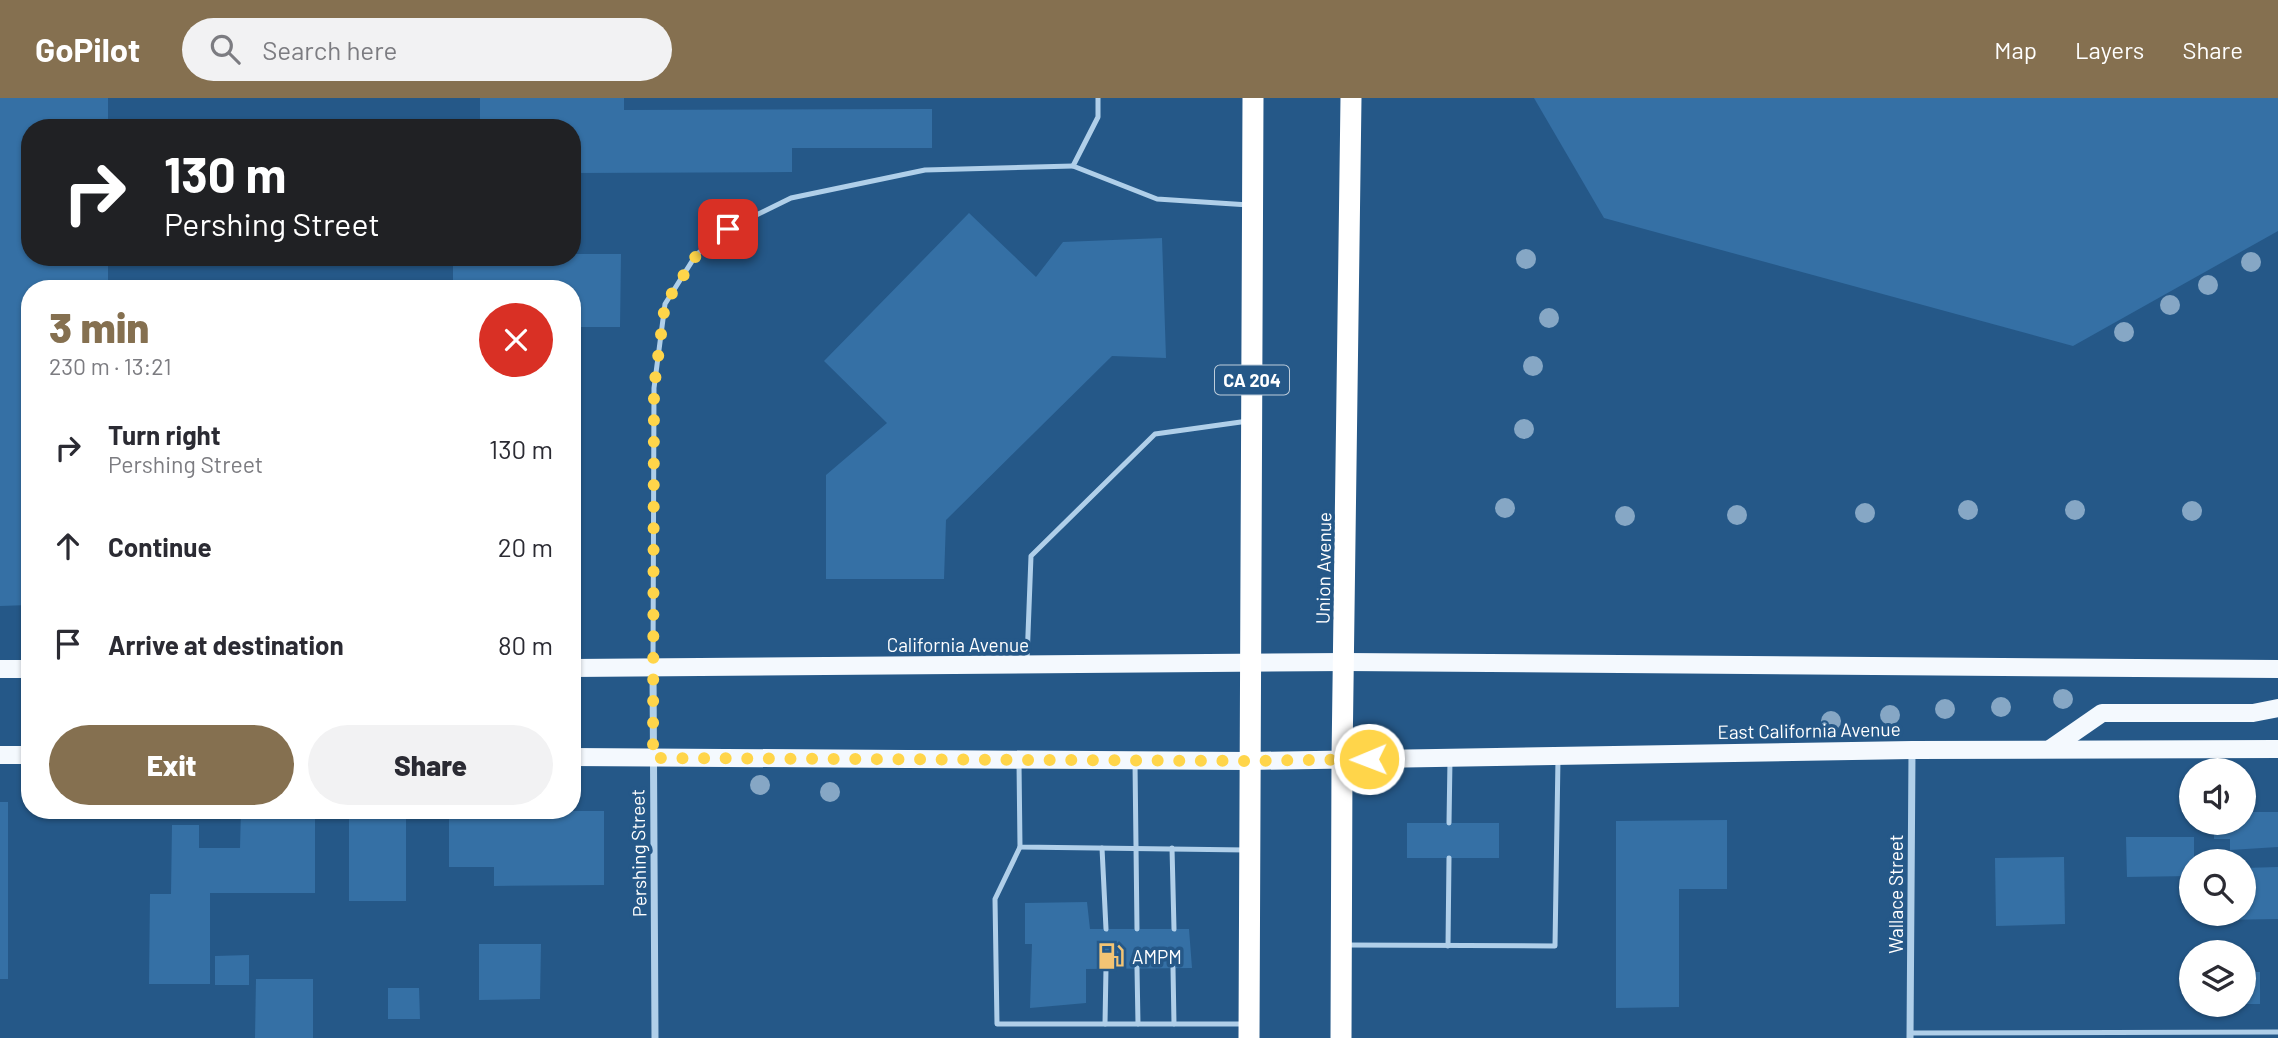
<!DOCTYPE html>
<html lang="en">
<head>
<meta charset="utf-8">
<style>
  :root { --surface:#fff; --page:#f2f2f3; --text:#2b2b33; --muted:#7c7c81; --accent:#857050 }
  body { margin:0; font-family:Barlow,sans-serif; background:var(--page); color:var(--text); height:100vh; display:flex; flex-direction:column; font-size:26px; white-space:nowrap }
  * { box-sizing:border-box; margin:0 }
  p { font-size:23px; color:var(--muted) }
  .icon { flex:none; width:38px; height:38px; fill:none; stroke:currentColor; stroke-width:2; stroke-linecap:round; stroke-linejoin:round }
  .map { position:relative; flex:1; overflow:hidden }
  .sheet { position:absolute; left:21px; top:182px; width:560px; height:539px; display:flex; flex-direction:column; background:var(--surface); border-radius:28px; box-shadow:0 2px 5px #0004 }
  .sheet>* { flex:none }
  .hud { position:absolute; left:21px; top:21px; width:560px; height:147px; border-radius:28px; box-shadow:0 2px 5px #0004; background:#202124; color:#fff; overflow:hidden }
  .fabs { position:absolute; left:2179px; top:660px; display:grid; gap:14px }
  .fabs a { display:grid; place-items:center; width:77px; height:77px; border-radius:50%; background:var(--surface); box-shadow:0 2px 5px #0004; font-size:35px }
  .pin { position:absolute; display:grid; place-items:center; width:60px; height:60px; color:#fff; margin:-30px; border-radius:14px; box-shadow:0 4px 10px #0006 }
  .me { position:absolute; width:77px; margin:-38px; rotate:269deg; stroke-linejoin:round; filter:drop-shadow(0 0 5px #0008) }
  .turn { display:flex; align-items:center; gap:24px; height:147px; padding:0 28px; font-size:32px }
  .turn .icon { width:91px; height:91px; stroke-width:2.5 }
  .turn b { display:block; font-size:49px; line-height:60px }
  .round { display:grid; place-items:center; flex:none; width:74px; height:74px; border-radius:37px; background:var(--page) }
  .head { display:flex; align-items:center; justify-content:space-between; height:119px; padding:0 28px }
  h1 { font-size:42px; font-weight:800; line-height:52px; color:var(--accent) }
  .cta { display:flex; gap:14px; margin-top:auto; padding:14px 28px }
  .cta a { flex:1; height:80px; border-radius:42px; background:var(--accent); color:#fff; font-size:28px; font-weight:800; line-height:80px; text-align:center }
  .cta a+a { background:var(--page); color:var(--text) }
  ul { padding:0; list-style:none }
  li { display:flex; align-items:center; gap:21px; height:98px; padding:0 28px }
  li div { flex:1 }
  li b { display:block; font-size:26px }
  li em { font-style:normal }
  header { display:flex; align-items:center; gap:42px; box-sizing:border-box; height:98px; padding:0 35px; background:var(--accent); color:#fff }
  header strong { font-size:33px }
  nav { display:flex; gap:38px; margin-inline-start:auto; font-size:24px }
  .search { width:490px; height:63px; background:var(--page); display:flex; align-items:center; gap:18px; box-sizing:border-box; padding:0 24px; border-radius:38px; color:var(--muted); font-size:26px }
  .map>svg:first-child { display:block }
</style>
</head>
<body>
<header>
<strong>GoPilot</strong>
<div class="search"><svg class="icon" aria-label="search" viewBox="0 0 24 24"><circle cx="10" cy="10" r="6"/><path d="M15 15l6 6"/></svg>Search here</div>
<nav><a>Map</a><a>Layers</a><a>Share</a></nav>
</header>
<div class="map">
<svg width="2278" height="940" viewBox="0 0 2278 940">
  <rect width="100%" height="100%" fill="#255888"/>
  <g fill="#3570a5">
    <polygon points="0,0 108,0 108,30 30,30 30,159 108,159 108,191 30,191 30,507 0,508"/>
    <polygon points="480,0 624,0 624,12 932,11 932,50 792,50 792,74 572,75 572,30 480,30"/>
    <polygon points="1534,0 2278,0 2278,133 2073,248 1604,120"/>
    <polygon points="969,115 1036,179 1063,144 1162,140 1166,260 1112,258 946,422 944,481 826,481 826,377 887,325 824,263"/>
    <polygon points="572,156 621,156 620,229 572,229 572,191 453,191 453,159 572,159"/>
    <rect x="0" y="704" width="8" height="177"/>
    <polygon points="241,712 315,712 315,795 210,795 210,886 149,886 150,796 171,796 172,727 199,727 199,750 240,750"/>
    <rect x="349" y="712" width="57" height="91"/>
    <polygon points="449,713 604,713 604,787 494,788 494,769 449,769"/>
    <polygon points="2244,714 2278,714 2278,749 2230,752 2230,741 2214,741 2214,724 2244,724"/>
    <polygon points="1727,722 1727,791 1679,791 1679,909 1616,910 1616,723"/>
    <rect x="1407" y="725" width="92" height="35"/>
    <polygon points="2126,739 2194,739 2194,763 2191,763 2191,778 2127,779"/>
    <polygon points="2064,759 2065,826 1996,828 1995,760"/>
    <polygon points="2278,769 2278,821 2218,822 2218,816 2244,816 2244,770"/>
    <polygon points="1087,804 1090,831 1189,831 1192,870 1086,871 1086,905 1030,910 1032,846 1025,846 1025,805"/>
    <polygon points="479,846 541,846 540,901 479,902"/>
    <polygon points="249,857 249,887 215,887 215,858"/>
    <rect x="2244" y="874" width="16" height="32"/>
    <polygon points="256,881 313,881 313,940 255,940"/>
    <polygon points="388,890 419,890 420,921 388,921"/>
  </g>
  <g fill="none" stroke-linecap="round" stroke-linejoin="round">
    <g stroke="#b0cfe9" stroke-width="5">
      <polyline points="1098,0 1098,19 1073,68 1157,101 1249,107"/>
      <polyline points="1027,562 1031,458 1155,336 1248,323"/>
      <polyline points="653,567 654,290 665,206 696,157 728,131 791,100 925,72 1073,68"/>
      <polyline points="1019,665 1020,749 1246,752"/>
      <polyline points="1135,665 1137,831"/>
      <polyline points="1449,725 1450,662"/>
      <polyline points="1020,749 995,801 997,926 1105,926"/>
      <polyline points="1102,750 1106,831"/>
      <polyline points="1172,750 1174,831"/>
      <polyline points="1346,847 1555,848 1558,660"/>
      <polyline points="1448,848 1449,760"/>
      <polyline points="1106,870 1105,926 1242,926"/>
      <polyline points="1137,870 1138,926"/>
      <polyline points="1173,870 1174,926"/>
      <polyline points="1910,935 2278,934"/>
    </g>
    <g stroke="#b0cfe9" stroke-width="7">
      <polyline points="653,570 655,940"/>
      <polyline points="1910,940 1912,654"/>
    </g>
    <g stroke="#f4f9fe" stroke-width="18">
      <polyline points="572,570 1345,564 2278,571"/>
      <polyline points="0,571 30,571"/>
      <polyline points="2050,651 2102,615 2253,615 2278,610"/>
      <polyline points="0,657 30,657"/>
      <polyline points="572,659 1249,663 1912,652 2278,651"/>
    </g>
    <g stroke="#fff" stroke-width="21">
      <polyline points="1249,940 1253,0"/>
      <polyline points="1341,940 1342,661 1351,0"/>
    </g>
  </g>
  <g fill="#86a7c5">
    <circle cx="1526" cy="161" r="10"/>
    <circle cx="2251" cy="164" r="10"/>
    <circle cx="2208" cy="187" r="10"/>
    <circle cx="2170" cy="207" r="10"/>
    <circle cx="1549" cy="220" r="10"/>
    <circle cx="2124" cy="234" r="10"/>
    <circle cx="1533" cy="268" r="10"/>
    <circle cx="1524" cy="331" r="10"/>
    <circle cx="1505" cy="410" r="10"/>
    <circle cx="1968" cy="412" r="10"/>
    <circle cx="2075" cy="412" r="10"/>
    <circle cx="2192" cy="413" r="10"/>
    <circle cx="1865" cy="415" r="10"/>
    <circle cx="1737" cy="417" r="10"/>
    <circle cx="1625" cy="418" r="10"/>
    <circle cx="2063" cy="601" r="10"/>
    <circle cx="2001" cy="609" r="10"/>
    <circle cx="1945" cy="611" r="10"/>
    <circle cx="1890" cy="617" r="10"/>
    <circle cx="1831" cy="623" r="10"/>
    <circle cx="760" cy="687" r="10"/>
    <circle cx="830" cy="694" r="10"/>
  </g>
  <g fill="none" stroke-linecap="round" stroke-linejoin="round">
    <polyline stroke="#ffd54a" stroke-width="12" stroke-dasharray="0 21.6" points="728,131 696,158 665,206 654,290 653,660 1250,663 1369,661"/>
  </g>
  <defs>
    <symbol id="fuel-bare" viewBox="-9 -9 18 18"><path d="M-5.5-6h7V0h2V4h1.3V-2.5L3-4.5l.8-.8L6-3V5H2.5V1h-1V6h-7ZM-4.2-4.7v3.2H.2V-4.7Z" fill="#f3c474" stroke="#255888" stroke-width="2.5" paint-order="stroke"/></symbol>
  </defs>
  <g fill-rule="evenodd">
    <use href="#fuel-bare" x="1092" y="839" width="38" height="38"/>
  </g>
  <g text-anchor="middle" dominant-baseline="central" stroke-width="7" stroke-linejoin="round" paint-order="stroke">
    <rect fill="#255888" stroke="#becddb" stroke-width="2" x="1215" y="267.5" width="74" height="29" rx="5"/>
    <g font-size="18" font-weight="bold" fill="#fff">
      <text x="1252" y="282">CA 204</text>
    </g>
    <g font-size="19" fill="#fff" stroke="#255888">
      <text transform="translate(1323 470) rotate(-89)">Union Avenue</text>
      <text x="958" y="546">California Avenue</text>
      <text transform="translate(1809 632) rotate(-1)">East California Avenue</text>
      <text transform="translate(638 755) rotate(-91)">Pershing Street</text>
      <text transform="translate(1895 796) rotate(-90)">Wallace Street</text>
    </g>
    <g font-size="19" fill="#fff" stroke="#255888" text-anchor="start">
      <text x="1132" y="858">AMPM</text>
    </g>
  </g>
</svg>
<div class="fabs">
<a><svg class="icon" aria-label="sound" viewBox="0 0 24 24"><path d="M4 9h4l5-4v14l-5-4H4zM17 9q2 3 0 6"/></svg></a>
<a><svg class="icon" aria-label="search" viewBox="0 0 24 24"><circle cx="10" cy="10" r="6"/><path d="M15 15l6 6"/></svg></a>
<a><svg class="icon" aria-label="layers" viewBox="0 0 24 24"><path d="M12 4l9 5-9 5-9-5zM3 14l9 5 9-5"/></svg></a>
</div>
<div class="pin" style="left:728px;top:131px;background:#d93025"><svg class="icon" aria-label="arrive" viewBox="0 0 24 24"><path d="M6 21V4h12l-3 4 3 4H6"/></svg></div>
<svg class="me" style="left:1369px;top:661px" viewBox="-20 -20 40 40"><circle r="17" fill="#ffd54a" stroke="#fff" stroke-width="3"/><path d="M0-11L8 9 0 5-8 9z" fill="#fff"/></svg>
<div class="hud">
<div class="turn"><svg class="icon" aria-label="right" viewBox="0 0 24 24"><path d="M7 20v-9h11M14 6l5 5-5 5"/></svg><div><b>130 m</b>Pershing Street</div></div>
</div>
<section class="sheet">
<div class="head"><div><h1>3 min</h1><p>230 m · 13:21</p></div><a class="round" style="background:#d93025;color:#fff"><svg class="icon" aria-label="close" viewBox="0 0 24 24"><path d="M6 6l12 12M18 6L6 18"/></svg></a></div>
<ul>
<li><svg class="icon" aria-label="right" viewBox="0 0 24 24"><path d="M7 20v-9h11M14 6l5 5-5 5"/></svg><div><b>Turn right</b><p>Pershing Street</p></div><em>130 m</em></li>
<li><svg class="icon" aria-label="ahead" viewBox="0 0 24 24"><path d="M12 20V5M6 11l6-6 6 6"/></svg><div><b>Continue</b></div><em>20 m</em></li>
<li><svg class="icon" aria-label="arrive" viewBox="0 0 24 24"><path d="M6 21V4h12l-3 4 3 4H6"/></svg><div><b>Arrive at destination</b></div><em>80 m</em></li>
</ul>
<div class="cta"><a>Exit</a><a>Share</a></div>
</section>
</div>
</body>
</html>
